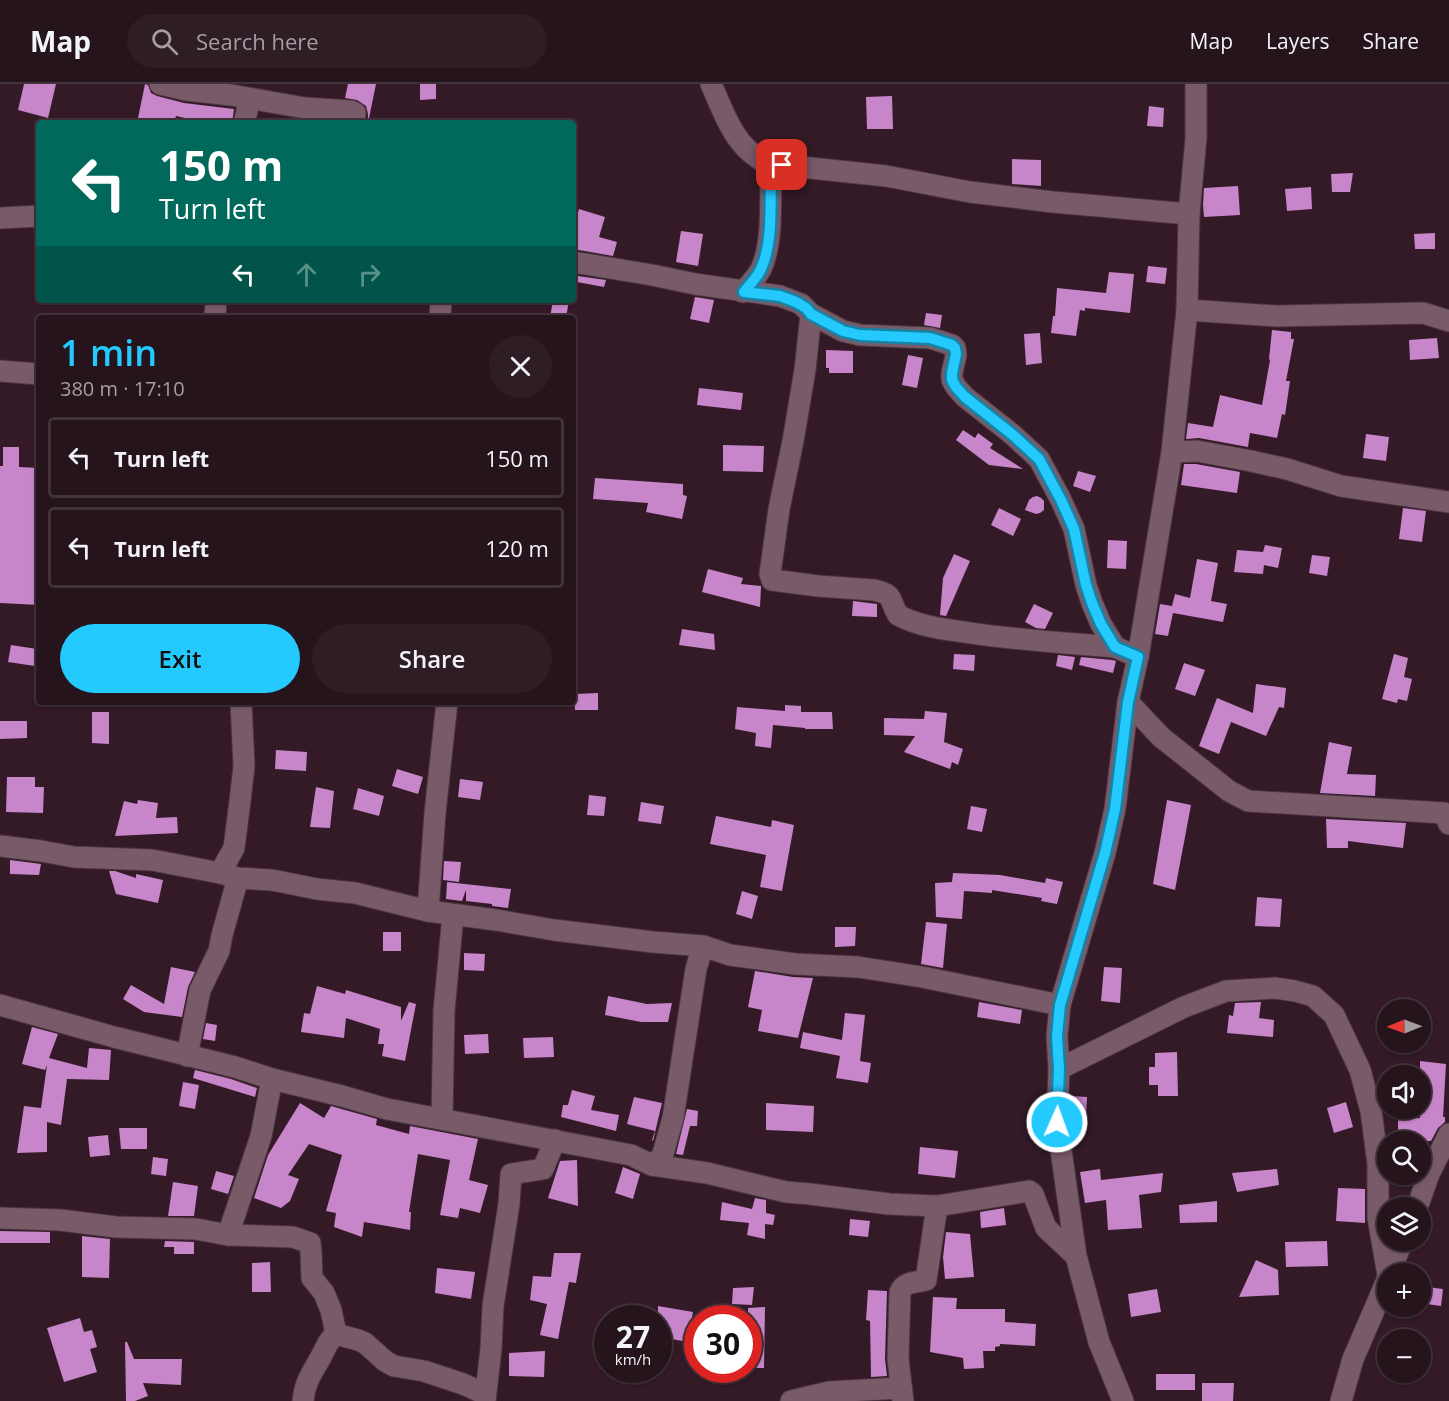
<!DOCTYPE html>
<html lang="en">
<head>
<meta charset="utf-8">
<style>
  :root { --surface:#26141c; --page:#2e1d25; --text:#f1f3f6; --muted:#a49ea3; --line:#42333b; --accent:#24c9fe }
  body { margin:0; font-family:"Open Sans",sans-serif; background:var(--page); color:var(--text); height:100vh; display:flex; flex-direction:column; font-size:22px; white-space:nowrap }
  * { box-sizing:border-box; margin:0 }
  p { font-size:20px; color:var(--muted) }
  .icon { flex:none; width:33px; height:33px; fill:none; stroke:currentColor; stroke-width:2; stroke-linecap:round; stroke-linejoin:round }
  .map { position:relative; flex:1; overflow:hidden }
  .side { position:absolute; left:36px; top:231px; width:540px; height:390px; display:flex; flex-direction:column; background:var(--surface); border-radius:6px; box-shadow:0 2px 4px #0004,0 0 0 2px var(--line) }
  .side>* { flex:none }
  .top-card { position:absolute; left:36px; top:36px; width:540px; height:183px; border-radius:6px; box-shadow:0 2px 4px #0004,0 0 0 2px var(--line); background:#00695c; color:#fff; overflow:hidden }
  .needle { width:39px; rotate:269deg }
  .fabs { position:absolute; left:1377px; top:915px; display:grid; gap:12px }
  .fabs a { display:grid; place-items:center; width:54px; height:54px; border-radius:50%; background:var(--surface); box-shadow:0 2px 4px #0004,0 0 0 2px var(--line); font-size:30px }
  .speed { position:absolute; left:594px; top:1221px; display:flex; gap:12px; font-size:30px; font-weight:700; text-align:center }
  .speed>* { display:grid; place-content:center; width:78px; height:78px; border-radius:50%; background:var(--surface); box-shadow:0 2px 4px #0004,0 0 0 2px var(--line); line-height:1 }
  .speed small { font-size:15px; font-weight:400 }
  .speed .limit { border:9px solid #d22; background:#fff; color:#111 }
  .pin { position:absolute; display:grid; place-items:center; width:51px; height:51px; color:#fff; margin:-26px; border-radius:12px; box-shadow:0 3px 9px #0006 }
  .me { position:absolute; width:66px; margin:-33px; rotate:2deg; stroke-linejoin:round; filter:drop-shadow(0 0 4px #0008) }
  .turn { display:flex; align-items:center; gap:21px; height:126px; padding:0 24px; font-size:27px }
  .turn .icon { width:78px; height:78px; stroke-width:2.5 }
  .turn b { display:block; font-size:42px; line-height:51px }
  .lanes { display:flex; align-items:center; height:57px; padding:0 24px; background:#0003; justify-content:center; gap:30px; direction:ltr }
  .lanes .off { opacity:.35 }
  .round { display:grid; place-items:center; flex:none; width:63px; height:63px; border-radius:32px; background:var(--page) }
  .summary { display:flex; align-items:center; justify-content:space-between; height:102px; padding:0 24px }
  h1 { font-size:36px; font-weight:600; line-height:45px; color:var(--accent) }
  .button { display:flex; gap:12px; margin-top:auto; padding:12px 24px }
  .button a { flex:1; height:69px; border-radius:36px; background:var(--accent); color:#111; font-size:24px; font-weight:600; line-height:69px; text-align:center }
  .button a+a { background:var(--page); color:var(--text) }
  ul { padding:0; list-style:none }
  li { display:flex; align-items:center; gap:18px; height:81px; margin:0 12px 9px; padding:0 12px; border:3px solid var(--line); border-radius:6px }
  li div { flex:1 }
  li b { display:block; font-size:22px }
  li em { font-style:normal }
  header { display:flex; align-items:center; gap:36px; box-sizing:border-box; height:84px; padding:0 30px; background:var(--surface); border-bottom:2px solid var(--line) }
  header strong { font-size:28px }
  nav { display:flex; gap:33px; margin-inline-start:auto; font-size:21px }
  .search { width:420px; height:54px; background:var(--page); display:flex; align-items:center; gap:15px; box-sizing:border-box; padding:0 21px; border-radius:33px; color:var(--muted); font-size:22px }
  .map>svg:first-child { display:block }
</style>
</head>
<body>
<header>
<strong>Map</strong>
<div class="search"><svg class="icon" aria-label="search" viewBox="0 0 24 24"><circle cx="10" cy="10" r="6"/><path d="M15 15l6 6"/></svg>Search here</div>
<nav><a>Map</a><a>Layers</a><a>Share</a></nav>
</header>
<div class="map">
<svg width="1449" height="1317" viewBox="0 0 1449 1317">
  <rect width="100%" height="100%" fill="#331a26"/>
  <g fill="#c785ca">
    <polygon points="24,0 56,0 48,34 18,26"/>
    <polygon points="145,0 148,1 151,9 157,12 184,19 234,25 232,39 208,39 176,32 174,39 137,39"/>
    <polygon points="348,0 376,0 368,39 368,30 366,22 357,16 345,14"/>
    <polygon points="420,0 436,0 436,15 420,16"/>
    <polygon points="892,12 893,45 867,45 866,13"/>
    <polygon points="1149,22 1164,24 1163,43 1147,42"/>
    <polygon points="1012,75 1041,76 1041,102 1012,100"/>
    <polygon points="1353,89 1350,108 1332,108 1331,90"/>
    <polygon points="1238,102 1240,131 1204,133 1203,121 1204,104"/>
    <polygon points="1311,103 1312,125 1287,127 1285,105"/>
    <polygon points="579,125 605,133 599,153 617,158 613,172 573,165 573,146"/>
    <polygon points="681,147 703,150 698,182 676,178"/>
    <polygon points="1435,149 1435,165 1415,165 1414,150"/>
    <polygon points="1148,182 1167,184 1165,200 1146,198"/>
    <polygon points="1109,188 1134,190 1130,229 1085,224 1085,227 1080,226 1076,252 1051,249 1053,232 1055,232 1057,204 1106,209"/>
    <polygon points="578,192 606,196 604,203 577,198"/>
    <polygon points="695,213 714,216 709,239 690,235"/>
    <polygon points="553,216 569,216 566,234 550,234"/>
    <polygon points="926,229 942,231 940,244 924,241"/>
    <polygon points="1272,246 1291,248 1291,255 1294,255 1286,297 1290,297 1285,331 1282,330 1277,354 1250,349 1248,363 1199,354 1186,355 1188,339 1213,343 1220,311 1262,321 1270,276 1269,275"/>
    <polygon points="1040,249 1042,279 1026,281 1024,250"/>
    <polygon points="1437,254 1439,274 1410,276 1409,256"/>
    <polygon points="826,266 853,267 853,289 829,289 829,284 826,284"/>
    <polygon points="908,271 923,274 917,304 902,301"/>
    <polygon points="699,304 743,309 741,326 697,321"/>
    <polygon points="963,346 975,354 978,349 993,360 990,364 1023,385 989,381 956,356"/>
    <polygon points="1366,350 1389,353 1386,377 1363,374"/>
    <polygon points="723,361 764,362 763,388 723,387"/>
    <polygon points="3,363 19,363 19,383 39,384 39,521 0,519 0,382 3,382"/>
    <polygon points="1184,380 1196,380 1240,388 1237,409 1181,401"/>
    <polygon points="1078,387 1096,392 1090,408 1073,402"/>
    <polygon points="595,394 683,400 683,411 687,412 682,435 646,428 648,419 593,415"/>
    <polygon points="1037,412 1041,414 1044,417 1044,426 1040,429 1036,430 1025,426 1029,416 1033,413"/>
    <polygon points="999,424 1021,435 1013,452 991,441"/>
    <polygon points="1403,424 1426,427 1422,458 1399,455"/>
    <polygon points="1108,456 1127,457 1126,485 1107,484"/>
    <polygon points="1265,461 1282,464 1278,484 1264,481 1263,490 1234,488 1237,466 1263,468"/>
    <polygon points="954,470 970,477 946,532 940,531 943,494"/>
    <polygon points="1312,471 1330,473 1327,492 1309,489"/>
    <polygon points="1197,475 1218,479 1211,517 1227,520 1223,538 1173,529 1168,552 1155,550 1160,520 1172,522 1175,510 1190,514"/>
    <polygon points="708,485 743,494 741,500 761,502 760,523 702,508"/>
    <polygon points="853,517 877,520 877,533 852,532"/>
    <polygon points="1034,520 1053,529 1045,545 1036,544 1025,538"/>
    <polygon points="682,545 714,550 715,566 679,561"/>
    <polygon points="11,561 37,565 35,582 8,578"/>
    <polygon points="954,570 975,571 974,587 953,585"/>
    <polygon points="1394,570 1408,574 1404,593 1412,595 1407,617 1398,615 1397,619 1382,615"/>
    <polygon points="1058,571 1075,573 1072,586 1056,582"/>
    <polygon points="1081,573 1112,576 1116,577 1113,589 1079,581"/>
    <polygon points="1184,579 1205,586 1195,612 1175,605"/>
    <polygon points="1256,600 1286,604 1284,624 1279,623 1266,652 1231,638 1219,670 1199,662 1217,614 1253,629"/>
    <polygon points="598,609 598,626 575,626 574,610"/>
    <polygon points="785,621 801,622 801,628 832,628 833,645 805,645 805,644 773,641 771,664 755,662 756,649 735,645 737,623 785,627"/>
    <polygon points="925,627 947,629 944,658 963,665 958,681 952,678 950,685 904,668 915,652 884,651 884,634 924,635"/>
    <polygon points="92,628 109,628 109,660 92,659"/>
    <polygon points="0,637 27,637 27,654 0,655"/>
    <polygon points="1329,658 1352,663 1347,690 1376,691 1375,712 1320,709"/>
    <polygon points="276,666 307,668 306,687 275,685"/>
    <polygon points="397,685 423,693 418,710 392,702"/>
    <polygon points="7,693 35,693 35,703 44,703 43,729 6,728"/>
    <polygon points="460,695 483,698 480,716 458,713"/>
    <polygon points="316,703 334,707 330,744 310,743"/>
    <polygon points="358,704 384,712 379,732 353,725"/>
    <polygon points="589,711 606,713 604,732 587,731"/>
    <polygon points="138,716 158,719 156,734 177,733 178,749 115,752 124,717 137,720"/>
    <polygon points="1167,716 1191,721 1175,806 1153,800"/>
    <polygon points="641,718 664,722 661,740 638,737"/>
    <polygon points="971,722 987,725 982,748 967,745"/>
    <polygon points="716,732 771,743 772,736 794,741 782,807 760,803 766,771 710,760"/>
    <polygon points="1326,735 1406,739 1403,764 1348,757 1348,764 1327,764"/>
    <polygon points="10,776 41,780 39,791 10,790"/>
    <polygon points="444,777 461,778 459,798 443,796"/>
    <polygon points="109,787 115,787 136,794 136,790 163,796 158,819 116,810"/>
    <polygon points="953,789 1000,791 1045,799 1046,794 1063,798 1057,820 1041,817 1042,814 992,806 992,809 964,807 962,835 936,833 935,799 952,798"/>
    <polygon points="447,798 511,805 508,824 492,822 492,820 466,817 466,806 462,817 446,815"/>
    <polygon points="742,807 758,812 752,835 736,830"/>
    <polygon points="1257,813 1282,815 1280,843 1255,842"/>
    <polygon points="926,838 947,840 943,884 921,880"/>
    <polygon points="835,843 856,843 855,862 835,863"/>
    <rect x="383" y="848" width="18" height="19"/>
    <polygon points="464,869 485,870 484,887 464,886"/>
    <polygon points="171,883 195,888 188,903 182,933 144,928 123,915 131,901 164,920"/>
    <polygon points="1104,883 1122,884 1120,919 1101,917"/>
    <polygon points="755,887 793,893 813,894 798,954 758,947 762,926 748,923"/>
    <polygon points="317,902 345,910 346,906 401,923 401,937 409,918 416,920 405,977 382,972 384,960 378,960 380,945 346,934 344,954 301,948 304,929 310,930"/>
    <polygon points="608,912 647,920 672,919 668,938 641,938 605,931"/>
    <polygon points="979,918 1022,926 1020,940 977,933"/>
    <polygon points="1261,918 1259,934 1274,936 1273,953 1227,949 1229,931 1233,932 1235,919"/>
    <polygon points="845,929 865,931 860,977 871,979 868,999 836,994 840,972 800,964 803,948 842,956"/>
    <polygon points="206,939 217,941 215,957 203,955"/>
    <polygon points="32,943 58,950 49,974 87,984 89,964 111,966 109,996 67,995 61,1041 47,1038 47,1068 17,1069 24,1022 41,1024 47,981 45,986 22,980"/>
    <polygon points="488,950 489,969 465,970 464,951"/>
    <polygon points="553,953 554,973 524,974 523,954"/>
    <polygon points="1177,968 1178,1012 1158,1012 1158,1001 1149,1001 1149,983 1155,983 1155,969"/>
    <polygon points="1420,977 1446,980 1443,1033 1445,1033 1445,1038 1438,1044 1431,1057 1420,1057 1420,1053 1411,1052 1411,1049 1398,1050 1398,1035 1420,1034"/>
    <polygon points="195,986 231,995 257,1004 255,1013 193,994"/>
    <polygon points="183,998 199,1001 195,1025 179,1022"/>
    <polygon points="572,1006 595,1012 591,1026 619,1031 616,1047 561,1033 563,1021 568,1021"/>
    <polygon points="1071,1012 1087,1013 1086,1034 1070,1034"/>
    <polygon points="634,1013 662,1019 653,1057 652,1056 655,1047 627,1040"/>
    <polygon points="1346,1018 1353,1043 1334,1049 1327,1024"/>
    <polygon points="300,1019 324,1034 331,1022 377,1035 376,1041 409,1050 410,1042 478,1055 469,1096 488,1101 480,1129 460,1124 458,1134 440,1131 450,1076 418,1070 409,1128 411,1128 410,1146 364,1138 362,1153 334,1143 336,1129 326,1127 342,1071 309,1060 288,1091 299,1095 290,1117 281,1124 254,1114 268,1071"/>
    <polygon points="766,1019 814,1022 813,1048 766,1046"/>
    <polygon points="687,1025 698,1027 697,1042 690,1042 683,1071 676,1070"/>
    <polygon points="119,1044 147,1044 147,1065 121,1065"/>
    <polygon points="108,1051 110,1071 90,1073 88,1053"/>
    <polygon points="920,1063 958,1067 955,1094 918,1090"/>
    <polygon points="153,1073 168,1075 166,1092 151,1090"/>
    <polygon points="577,1076 578,1122 548,1114 560,1077"/>
    <polygon points="623,1083 640,1090 633,1115 615,1109"/>
    <polygon points="1100,1085 1101,1096 1163,1089 1161,1108 1139,1111 1142,1144 1108,1146 1106,1116 1085,1119 1080,1088"/>
    <polygon points="1277,1085 1279,1101 1237,1108 1232,1089"/>
    <polygon points="216,1087 234,1092 228,1110 211,1105"/>
    <polygon points="173,1098 198,1102 194,1132 168,1132"/>
    <polygon points="1338,1104 1365,1105 1365,1139 1336,1137"/>
    <polygon points="755,1114 766,1116 766,1129 775,1131 773,1141 765,1140 765,1155 747,1151 749,1139 720,1136 722,1118 752,1125"/>
    <polygon points="1217,1117 1217,1138 1180,1139 1179,1121"/>
    <polygon points="1004,1124 1006,1141 981,1144 980,1128"/>
    <polygon points="850,1135 870,1137 868,1153 849,1151"/>
    <polygon points="0,1147 50,1148 50,1159 0,1159"/>
    <polygon points="946,1148 970,1150 974,1193 945,1195 943,1173"/>
    <polygon points="82,1152 110,1155 109,1194 82,1193"/>
    <polygon points="165,1157 194,1158 194,1170 174,1170 174,1163 164,1163"/>
    <polygon points="1327,1157 1328,1182 1286,1183 1285,1158"/>
    <polygon points="554,1169 581,1169 576,1199 569,1198 558,1255 540,1251 547,1220 530,1216 533,1192 551,1193"/>
    <polygon points="1256,1176 1278,1186 1279,1211 1239,1213"/>
    <polygon points="270,1178 271,1208 252,1208 252,1179"/>
    <polygon points="437,1184 475,1188 471,1215 435,1209"/>
    <polygon points="1420,1202 1443,1205 1441,1222 1420,1219"/>
    <polygon points="754,1203 752,1221 732,1220 733,1204"/>
    <polygon points="1157,1205 1161,1228 1131,1233 1128,1210"/>
    <polygon points="868,1206 887,1207 885,1275 887,1292 871,1293 870,1237 866,1236"/>
    <polygon points="933,1213 957,1214 956,1225 1005,1225 1005,1238 1036,1240 1035,1262 1000,1260 1000,1262 995,1263 995,1267 983,1267 984,1284 964,1285 963,1274 930,1268"/>
    <polygon points="658,1222 693,1228 687,1258 667,1254 668,1246 658,1245"/>
    <polygon points="765,1223 764,1284 748,1284 748,1224"/>
    <polygon points="80,1234 84,1248 92,1246 97,1263 90,1265 97,1288 64,1298 47,1244"/>
    <polygon points="125,1258 127,1258 134,1275 182,1275 181,1301 143,1299 148,1312 135,1317 126,1317"/>
    <polygon points="545,1267 544,1293 509,1292 509,1269"/>
    <rect x="1156" y="1290" width="39" height="16"/>
    <polygon points="1202,1299 1234,1299 1233,1317 1202,1317"/>
  </g>
  <g fill="none" stroke-linecap="round" stroke-linejoin="round">
    <defs>
      <g id="minor">
        <polyline points="160,0 186,6 231,11 305,24 351,27 355,29 354,39"/>
        <path d="M711,0C720,20 730,48 745,63C753,72 765,79 776,85"/>
        <polyline points="244,39 250,15"/>
        <polyline points="0,134 39,132"/>
        <polyline points="573,178 652,191 695,200 780,212 801,220 811,230 843,247 860,251 930,254 952,261 955,264 956,271 952,289 952,296 956,303 965,313 1013,351 1039,375 1061,416 1074,445 1086,501 1092,519 1101,540 1115,563 1138,573"/>
        <path d="M743,208C749,201 756,194 761,185C773,159 770,121 771,93L776,85L782,81L886,92L970,108L1053,118L1189,130"/>
        <polyline points="1187,226 1277,232 1423,229 1449,237"/>
        <path d="M811,230L805,286L793,357L779,425L770,490L772,496L818,502L874,506C896,511 888,515 898,531C920,543 945,545 970,549C1018,556 1066,559 1115,563"/>
        <polyline points="215,234 216,216"/>
        <polyline points="440,234 441,216"/>
        <polyline points="0,287 39,290"/>
        <polyline points="1172,368 1197,367 1251,377 1287,385 1341,402 1449,418"/>
        <polyline points="1128,618 1161,653 1229,707 1248,717 1444,729 1449,740"/>
        <polyline points="0,762 41,767 74,773 152,776 220,789 238,794 272,796 317,805 355,809 428,827 496,836 554,846 653,858 703,862 730,871 795,880 858,883 922,893 1060,921"/>
        <polyline points="220,789 234,764 240,717 244,682 241,618"/>
        <polyline points="428,827 435,729 447,618"/>
        <polyline points="0,921 114,953 235,983 272,995 342,1012 387,1025 631,1071 652,1081 707,1089 786,1108 810,1110 889,1120 937,1122 1029,1107 1033,1110 1046,1144 1076,1172"/>
        <polyline points="187,972 200,906 219,867 222,851 238,794"/>
        <polyline points="1059,985 1184,923 1226,907 1275,904 1295,907 1313,912 1334,931 1360,986 1371,1027 1378,1080 1378,1134 1388,1191"/>
        <polyline points="442,1035 444,927 453,831"/>
        <polyline points="652,1081 662,1073 673,1034 696,885 703,862"/>
        <polyline points="1417,1124 1429,1090 1449,1050"/>
        <path d="M0,1134L60,1136L116,1143L196,1145L228,1151L293,1153L310,1159L311,1168L312,1194L324,1209L331,1226L336,1250C328,1257 327,1261 322,1271C313,1288 305,1296 303,1317"/>
        <polyline points="228,1151 261,1052 272,995"/>
        <polyline points="1389,1190 1403,1156"/>
        <polyline points="336,1250 358,1256 365,1259 385,1277 394,1282 424,1287 463,1300 485,1310"/>
        <polyline points="485,1317 491,1265 493,1222 509,1120 511,1090 543,1085 555,1056"/>
        <polyline points="791,1317 829,1308 901,1304"/>
        <path d="M903,1317L898,1275L900,1208C905,1197 916,1199 926,1196L937,1122"/>
        <polyline points="1123,1317 1099,1258 1076,1172 1057,1038 1059,985 1057,952 1060,921 1105,769 1115,725 1128,618 1138,573 1172,368 1187,226 1189,130 1196,54 1196,0"/>
        <polyline points="1341,1317 1353,1275 1388,1194"/>
      </g>
    </defs>
    <use href="#minor" stroke="#4a3640" stroke-width="23"/>
    <use href="#minor" stroke="#785a68" stroke-width="21"/>
  </g>
  <g fill="none" stroke-linecap="round" stroke-linejoin="round">
    <defs>
      <path id="route" d="M782,81L776,85L771,93C770,121 773,159 761,185C757,194 749,201 744,208L780,212L796,218L806,224L811,230L843,247L860,251L930,254L952,261L955,264L956,270L952,289V296L956,303L965,313L1013,351L1039,375L1061,416L1074,445L1086,501L1092,519L1101,540L1115,563L1138,573L1128,618L1115,725L1105,769L1060,921L1057,952L1059,985L1057,1038"/>
    </defs>
    <use href="#route" stroke="#1783a5" stroke-width="15"/>
    <use href="#route" stroke="#24c9fe" stroke-width="10"/>
  </g>
</svg>
<div class="fabs">
<a><svg class="needle" viewBox="-14 -14 28 28"><path d="M0-13l5 13h-10z" fill="#e53935"/><path d="M0 13l5-13h-10z" fill="#a49ea3"/></svg></a>
<a><svg class="icon" aria-label="sound" viewBox="0 0 24 24"><path d="M4 9h4l5-4v14l-5-4H4zM17 9q2 3 0 6"/></svg></a>
<a><svg class="icon" aria-label="search" viewBox="0 0 24 24"><circle cx="10" cy="10" r="6"/><path d="M15 15l6 6"/></svg></a>
<a><svg class="icon" aria-label="layers" viewBox="0 0 24 24"><path d="M12 4l9 5-9 5-9-5zM3 14l9 5 9-5"/></svg></a>
<a>+</a>
<a>−</a>
</div>
<div class="speed"><div>27<small>km/h</small></div><div class="limit">30</div></div>
<div class="pin" style="left:782px;top:81px;background:#d93025"><svg class="icon" aria-label="arrive" viewBox="0 0 24 24"><path d="M6 21V4h12l-3 4 3 4H6"/></svg></div>
<svg class="me" style="left:1057px;top:1038px" viewBox="-20 -20 40 40"><circle r="17" fill="#24c9fe" stroke="#fff" stroke-width="3"/><path d="M0-11L8 9 0 5-8 9z" fill="#fff"/></svg>
<div class="top-card">
<div class="turn"><svg class="icon" aria-label="left" viewBox="0 0 24 24"><path d="M17 20v-9H6M10 6l-5 5 5 5"/></svg><div><b>150 m</b>Turn left</div></div>
<div class="lanes"><svg class="icon" aria-label="left" viewBox="0 0 24 24"><path d="M17 20v-9H6M10 6l-5 5 5 5"/></svg><svg class="icon off" aria-label="ahead" viewBox="0 0 24 24"><path d="M12 20V5M6 11l6-6 6 6"/></svg><svg class="icon off" aria-label="right" viewBox="0 0 24 24"><path d="M7 20v-9h11M14 6l5 5-5 5"/></svg></div>
</div>
<section class="side">
<div class="summary"><div><h1>1 min</h1><p>380 m · 17:10</p></div><a class="round"><svg class="icon" aria-label="close" viewBox="0 0 24 24"><path d="M6 6l12 12M18 6L6 18"/></svg></a></div>
<ul>
<li><svg class="icon" aria-label="left" viewBox="0 0 24 24"><path d="M17 20v-9H6M10 6l-5 5 5 5"/></svg><div><b>Turn left</b></div><em>150 m</em></li>
<li><svg class="icon" aria-label="left" viewBox="0 0 24 24"><path d="M17 20v-9H6M10 6l-5 5 5 5"/></svg><div><b>Turn left</b></div><em>120 m</em></li>
</ul>
<div class="button"><a>Exit</a><a>Share</a></div>
</section>
</div>
</body>
</html>
